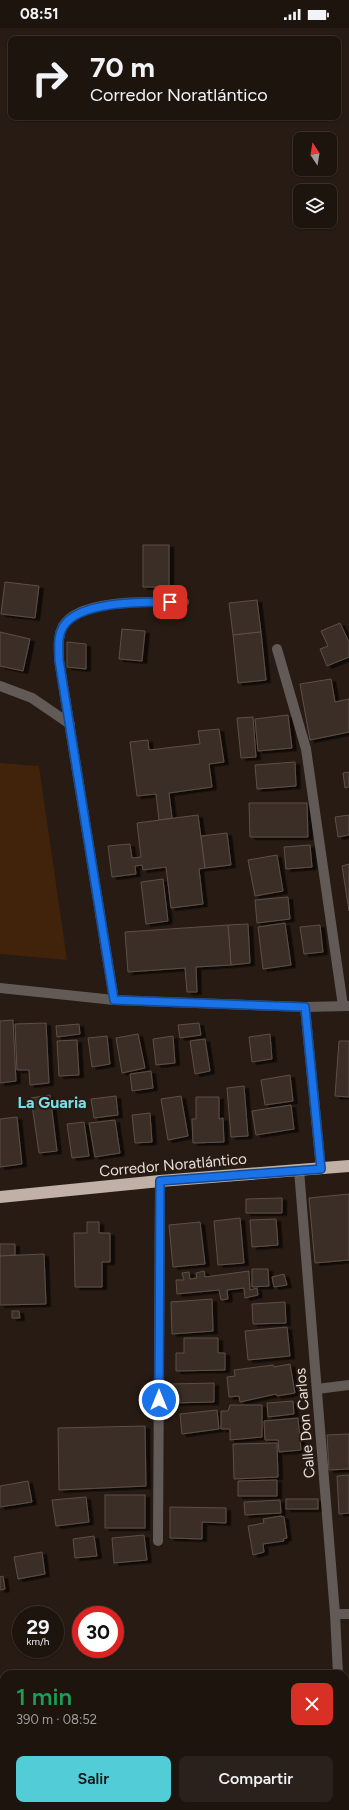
<!DOCTYPE html>
<html lang="es">
<head>
<meta charset="utf-8">
<style>
  :root { --surface:#1d140e; --page:#2a211c; --text:#f1f3f6; --muted:#a09e9e; --line:#3b332e; --accent:#52ccd6 }
  body { margin:0; font-family:Figtree,sans-serif; background:var(--page); color:var(--text); height:100vh; display:flex; flex-direction:column; font-size:15px; white-space:nowrap }
  * { box-sizing:border-box; margin:0 }
  p { font-size:13px; color:var(--muted) }
  .icon { flex:none; width:22px; height:22px; fill:none; stroke:currentColor; stroke-width:2; stroke-linecap:round; stroke-linejoin:round }
  .map { position:relative; flex:1; overflow:hidden }
  .side { position:absolute; left:0px; top:1642px; width:349px; height:140px; display:flex; flex-direction:column; background:var(--surface); border-radius:12px 12px 0 0; box-shadow:0 1px 3px #0004,0 0 0 1px var(--line) }
  .side>* { flex:none }
  .top-card { position:absolute; left:8px; top:8px; width:333px; height:84px; border-radius:8px; box-shadow:0 1px 3px #0004,0 0 0 1px var(--line); background:#1d140e; color:var(--text); overflow:hidden }
  .needle { width:26px; rotate:348deg }
  .buttons { position:absolute; left:293px; top:104px; display:grid; gap:8px }
  .buttons a { display:grid; place-items:center; width:44px; height:44px; border-radius:8px; background:var(--surface); box-shadow:0 1px 3px #0004,0 0 0 1px var(--line); font-size:20px }
  .speed { position:absolute; left:12px; top:1578px; display:flex; gap:8px; font-size:20px; font-weight:700; text-align:center }
  .speed>* { display:grid; place-content:center; width:52px; height:52px; border-radius:50%; background:var(--surface); box-shadow:0 1px 3px #0004,0 0 0 1px var(--line); line-height:1 }
  .speed small { font-size:10px; font-weight:400 }
  .speed .limit { border:6px solid #d22; background:#fff; color:#111 }
  .pin { position:absolute; display:grid; place-items:center; width:34px; height:34px; color:#fff; margin:-17px; border-radius:8px; box-shadow:0 2px 6px #0006 }
  .me { position:absolute; width:44px; margin:-22px; rotate:0deg; stroke-linejoin:round; filter:drop-shadow(0 0 3px #0008) }
  .turn { display:flex; align-items:center; gap:14px; height:84px; padding:0 16px; font-size:18px }
  .turn .icon { width:52px; height:52px; stroke-width:2.5 }
  .turn b { display:block; font-size:28px; line-height:34px }
  .round { display:grid; place-items:center; flex:none; width:42px; height:42px; border-radius:8px; background:var(--page) }
  .headline { display:flex; align-items:center; justify-content:space-between; height:68px; padding:0 16px }
  h1 { font-size:24px; font-weight:600; line-height:30px; color:#1e9e55 }
  .button { display:flex; gap:8px; margin-top:auto; padding:8px 16px }
  .button a { flex:1; height:46px; border-radius:8px; background:var(--accent); color:#111; font-size:16px; font-weight:600; line-height:46px; text-align:center }
  .button a+a { background:var(--page); color:var(--text) }
  .status { display:flex; justify-content:space-between; align-items:center; height:28px; padding:0 20px; background:var(--surface); direction:ltr }
  .status svg { height:11px; fill:currentColor }
  .map>svg:first-child { display:block }
</style>
</head>
<body>
<div class="status"><b>08:51</b><svg viewBox="0 0 49 12"><path d="M0 12V9h3v3zM5 12V6h3v6zM10 12V3h3v9zM15 12V0h3v12zM26 1h20v11H26zM47 4h2v5h-2z"/></svg></div>
<div class="map">
<svg width="349" height="1782" viewBox="0 0 349 1782">
  <defs>
    <filter id="shadow"><feDropShadow dx="4.5" dy="2.5" stdDeviation="0" flood-color="#0009"/></filter>
  </defs>
  <rect width="100%" height="100%" fill="#271b13"/>
  <polygon fill="#41220b" points="0,735 39,738 67,932 0,926"/>
  <g fill="#3b2e25" stroke="#5e4f46" filter="url(#shadow)">
    <rect x="143" y="517" width="26" height="42"/>
    <polygon points="5,554 39,558 35,590 1,586"/>
    <polygon points="257,572 261,604 233,607 229,575"/>
    <polygon points="340,595 349,614 349,629 327,638 320,621 328,618 321,603"/>
    <polygon points="122,601 145,603 142,633 119,631"/>
    <polygon points="0,604 30,611 23,643 0,638"/>
    <polygon points="261,604 266,652 238,655 233,607"/>
    <polygon points="67,614 86,616 86,641 67,639"/>
    <polygon points="331,651 335,674 349,671 349,704 310,712 300,656"/>
    <polygon points="288,687 292,720 258,723 255,691"/>
    <polygon points="253,689 256,729 241,730 237,690"/>
    <polygon points="219,701 224,734 209,736 212,759 169,765 172,790 159,792 156,766 137,768 130,714 148,712 149,722 200,716 198,703"/>
    <polygon points="295,734 296,758 257,761 255,737"/>
    <polygon points="349,744 349,759 345,760 343,745"/>
    <polygon points="249,775 307,775 308,809 250,809"/>
    <polygon points="198,787 205,840 199,841 203,876 171,880 166,839 143,842 142,837 135,838 136,846 112,849 108,818 130,816 132,830 141,829 137,795"/>
    <polygon points="349,787 349,807 338,809 335,789"/>
    <polygon points="227,805 231,837 205,840 201,808"/>
    <polygon points="310,817 312,839 286,841 284,819"/>
    <polygon points="277,827 283,863 255,868 248,832"/>
    <polygon points="349,836 349,883 342,838"/>
    <polygon points="163,851 168,893 146,896 141,854"/>
    <polygon points="288,869 290,891 257,895 255,872"/>
    <polygon points="285,895 291,937 263,941 258,899"/>
    <polygon points="248,896 250,935 231,937 228,897"/>
    <polygon points="228,897 231,937 196,939 197,964 187,964 185,940 128,944 125,904"/>
    <polygon points="320,897 323,924 304,926 300,899"/>
    <polygon points="13,992 16,1053 0,1055 0,993"/>
    <polygon points="46,995 49,1055 30,1057 29,1042 17,1042 15,996"/>
    <polygon points="199,995 201,1007 180,1010 178,997"/>
    <polygon points="79,996 80,1006 57,1009 56,998"/>
    <polygon points="138,1006 145,1040 122,1045 116,1010"/>
    <polygon points="270,1006 272,1031 252,1034 249,1009"/>
    <polygon points="107,1008 110,1036 92,1039 88,1010"/>
    <polygon points="173,1008 175,1035 156,1037 153,1011"/>
    <polygon points="205,1011 210,1043 195,1046 190,1013"/>
    <polygon points="77,1012 79,1047 59,1048 57,1013"/>
    <polygon points="339,1013 349,1013 349,1069 335,1068"/>
    <polygon points="151,1043 153,1060 132,1063 130,1046"/>
    <polygon points="290,1047 293,1073 265,1077 261,1052"/>
    <polygon points="244,1058 248,1108 231,1109 227,1060"/>
    <polygon points="50,1067 57,1123 39,1125 31,1070"/>
    <polygon points="116,1068 118,1087 94,1090 91,1071"/>
    <polygon points="181,1068 188,1108 168,1112 161,1071"/>
    <polygon points="196,1069 219,1069 219,1091 223,1090 224,1114 193,1115 192,1091 196,1091"/>
    <polygon points="291,1077 294,1101 256,1107 252,1083"/>
    <polygon points="150,1085 152,1114 135,1115 132,1087"/>
    <polygon points="17,1089 22,1136 0,1139 0,1091"/>
    <polygon points="115,1092 120,1125 95,1129 89,1095"/>
    <polygon points="84,1094 89,1128 72,1130 67,1096"/>
    <polygon points="349,1166 349,1232 315,1235 309,1170"/>
    <polygon points="282,1170 282,1185 246,1185 246,1171"/>
    <polygon points="240,1190 244,1235 218,1237 214,1193"/>
    <polygon points="276,1191 278,1217 252,1219 250,1192"/>
    <polygon points="87,1194 99,1194 99,1205 110,1205 110,1234 102,1234 102,1259 75,1259 74,1205 87,1205"/>
    <polygon points="200,1194 205,1236 173,1239 169,1197"/>
    <polygon points="0,1216 15,1216 15,1227 0,1228"/>
    <polygon points="44,1226 46,1276 0,1277 0,1228"/>
    <polygon points="252,1241 268,1241 269,1258 252,1259"/>
    <polygon points="204,1243 205,1249 249,1243 250,1262 257,1260 258,1267 245,1270 244,1260 227,1262 228,1271 221,1272 219,1262 177,1266 176,1252 184,1252 182,1245 189,1244 190,1251 197,1250 196,1245"/>
    <polygon points="284,1246 287,1257 274,1259 272,1249"/>
    <polygon points="212,1271 213,1303 172,1306 171,1274"/>
    <polygon points="285,1274 286,1295 253,1296 252,1276"/>
    <polygon points="12,1283 19,1283 20,1290 12,1290"/>
    <polygon points="287,1299 290,1328 248,1332 245,1303"/>
    <polygon points="184,1310 218,1310 218,1325 225,1325 225,1342 176,1343 176,1325 184,1325"/>
    <polygon points="290,1336 295,1365 277,1368 276,1366 240,1374 239,1368 229,1369 227,1349 235,1348 234,1342 273,1337 274,1339"/>
    <polygon points="214,1355 214,1374 171,1375 171,1356"/>
    <polygon points="293,1373 294,1386 268,1389 267,1375"/>
    <polygon points="230,1377 262,1377 262,1409 230,1412 230,1401 221,1401 221,1383 228,1383"/>
    <polygon points="217,1382 219,1401 182,1406 180,1386"/>
    <polygon points="298,1390 301,1422 279,1424 278,1412 265,1412 264,1393"/>
    <polygon points="145,1398 146,1458 59,1462 58,1400"/>
    <polygon points="349,1406 349,1441 329,1442 327,1407"/>
    <polygon points="277,1415 278,1449 234,1451 233,1416"/>
    <polygon points="349,1447 349,1485 339,1486 337,1448"/>
    <polygon points="277,1452 277,1468 238,1468 238,1453"/>
    <polygon points="28,1453 32,1474 0,1479 0,1458"/>
    <rect x="105" y="1467" width="40" height="33"/>
    <polygon points="86,1469 89,1494 56,1498 52,1472"/>
    <rect x="286" y="1471" width="32" height="10"/>
    <polygon points="280,1472 281,1485 245,1487 244,1474"/>
    <polygon points="170,1479 226,1480 226,1495 202,1494 202,1511 170,1510"/>
    <polygon points="281,1488 284,1489 287,1510 283,1511 284,1513 263,1516 264,1524 253,1527 248,1498 264,1495 263,1491"/>
    <polygon points="144,1507 147,1532 114,1535 112,1510"/>
    <polygon points="94,1508 97,1528 75,1530 73,1511"/>
    <polygon points="42,1524 45,1546 18,1551 14,1529"/>
    <polygon points="3,1548 5,1561 0,1562 0,1549"/>
  </g>
  <g fill="none" stroke-linecap="round" stroke-linejoin="round">
    <g stroke="#615a56" stroke-width="10">
      <polyline points="277,621 306,721 343,978"/>
      <polyline points="0,658 32,670 70,696"/>
      <polyline points="0,960 114,972 305,979 349,978"/>
      <path d="M114,972L59,632C59,620 57,609 63,598C79,570 154,574 184,574"/>
      <polyline points="305,979 321,1141"/>
      <polyline points="299,1142 335,1586 338,1646"/>
      <polyline points="317,1361 349,1357"/>
      <polyline points="158,1513 160,1153"/>
      <polyline points="335,1586 349,1586"/>
      <polyline points="344,1778 344,1782"/>
    </g>
    <polyline stroke="#c1b0a5" stroke-width="12" points="0,1169 160,1153 349,1138"/>
  </g>
  <g fill="none" stroke-linecap="round" stroke-linejoin="round">
    <defs>
      <path id="route" d="M159,1372L160,1153L321,1141L305,979L114,972L59,632C59,620 57,609 63,599C78,573 143,574 170,574"/>
    </defs>
    <use href="#route" stroke="#114b97" stroke-width="10"/>
    <use href="#route" stroke="#1a73e8" stroke-width="7"/>
  </g>
  <g text-anchor="middle" dominant-baseline="central" stroke-width="4" stroke-linejoin="round" paint-order="stroke">
    <g font-size="15" fill="#e8dfda" stroke="#271b13">
      <text transform="translate(173 1137) rotate(-5)">Corredor Noratlántico</text>
      <text transform="translate(305 1395) rotate(-95)">Calle Don Carlos</text>
    </g>
    <g font-size="16" font-weight="bold" fill="#76e1eb" stroke="#271b13">
      <text x="52" y="1074">La Guaria</text>
    </g>
  </g>
</svg>
<div class="buttons">
<a><svg class="needle" viewBox="-14 -14 28 28"><path d="M0-13l5 13h-10z" fill="#e53935"/><path d="M0 13l5-13h-10z" fill="#a09e9e"/></svg></a>
<a><svg class="icon" aria-label="layers" viewBox="0 0 24 24"><path d="M12 4l9 5-9 5-9-5zM3 14l9 5 9-5"/></svg></a>
</div>
<div class="speed"><div>29<small>km/h</small></div><div class="limit">30</div></div>
<div class="pin" style="left:170px;top:574px;background:#d93025"><svg class="icon" aria-label="arrive" viewBox="0 0 24 24"><path d="M6 21V4h12l-3 4 3 4H6"/></svg></div>
<svg class="me" style="left:159px;top:1372px" viewBox="-20 -20 40 40"><circle r="17" fill="#1a73e8" stroke="#fff" stroke-width="3"/><path d="M0-11L8 9 0 5-8 9z" fill="#fff"/></svg>
<div class="top-card">
<div class="turn"><svg class="icon" aria-label="right" viewBox="0 0 24 24"><path d="M7 20v-9h11M14 6l5 5-5 5"/></svg><div><b>70 m</b>Corredor Noratlántico</div></div>
</div>
<section class="side">
<div class="headline"><div><h1>1 min</h1><p>390 m · 08:52</p></div><a class="round" style="background:#d93025;color:#fff"><svg class="icon" aria-label="close" viewBox="0 0 24 24"><path d="M6 6l12 12M18 6L6 18"/></svg></a></div>
<div class="button"><a>Salir</a><a>Compartir</a></div>
</section>
</div>
</body>
</html>
